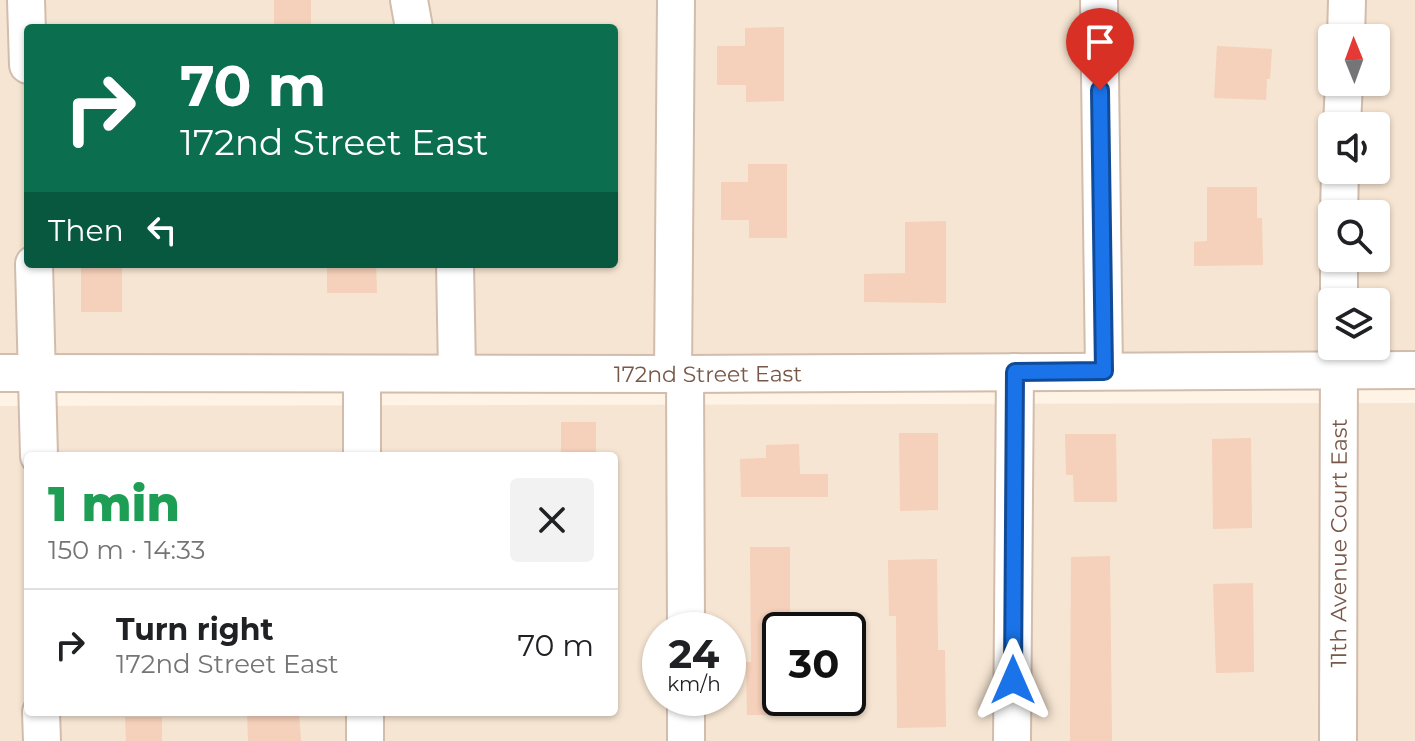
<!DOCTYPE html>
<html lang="en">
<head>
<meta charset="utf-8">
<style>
  :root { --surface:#fff; --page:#f2f2f2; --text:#202124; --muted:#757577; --line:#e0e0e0 }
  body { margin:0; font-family:Montserrat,sans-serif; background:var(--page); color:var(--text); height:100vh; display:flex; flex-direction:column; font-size:30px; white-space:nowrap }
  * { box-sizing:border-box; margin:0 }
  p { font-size:26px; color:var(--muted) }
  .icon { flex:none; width:44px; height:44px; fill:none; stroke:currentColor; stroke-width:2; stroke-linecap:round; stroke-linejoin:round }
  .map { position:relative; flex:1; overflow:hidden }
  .panel { position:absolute; left:24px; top:452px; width:594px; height:264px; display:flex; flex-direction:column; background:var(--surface); border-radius:8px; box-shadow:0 2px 6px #0004 }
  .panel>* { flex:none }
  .hud { position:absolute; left:24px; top:24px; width:594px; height:244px; border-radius:8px; box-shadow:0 2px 6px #0004; background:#0b6e4f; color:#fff; overflow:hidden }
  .needle { width:52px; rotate:359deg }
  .controls { position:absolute; left:1318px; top:24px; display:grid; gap:16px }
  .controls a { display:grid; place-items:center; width:72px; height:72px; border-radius:8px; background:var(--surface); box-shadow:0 2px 6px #0004; font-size:40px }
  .speed { position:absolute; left:642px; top:612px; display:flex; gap:16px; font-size:40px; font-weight:700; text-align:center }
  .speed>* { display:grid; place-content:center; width:104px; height:104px; border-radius:50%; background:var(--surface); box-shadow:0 2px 6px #0004; line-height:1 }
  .speed small { font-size:20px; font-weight:400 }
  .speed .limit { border:4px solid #111; border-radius:12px; background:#fff; color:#111 }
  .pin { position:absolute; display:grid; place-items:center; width:68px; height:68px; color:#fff; margin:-82px -34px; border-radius:50% 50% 50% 0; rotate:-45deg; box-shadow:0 0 8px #0007 }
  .pin .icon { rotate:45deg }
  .me { position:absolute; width:88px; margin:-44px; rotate:0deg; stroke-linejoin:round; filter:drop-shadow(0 0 6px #0008) }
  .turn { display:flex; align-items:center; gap:28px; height:168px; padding:0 24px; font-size:36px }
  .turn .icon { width:104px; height:104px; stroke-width:2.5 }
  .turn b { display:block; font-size:56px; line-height:68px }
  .then { display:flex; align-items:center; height:76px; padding:0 24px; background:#0003; gap:16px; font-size:30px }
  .round { display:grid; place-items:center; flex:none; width:84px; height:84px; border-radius:8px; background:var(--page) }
  .head { display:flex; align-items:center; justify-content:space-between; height:136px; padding:0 24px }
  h1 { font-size:48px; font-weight:800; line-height:60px; color:#1e9e55 }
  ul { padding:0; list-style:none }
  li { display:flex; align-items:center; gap:24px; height:112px; padding:0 24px; border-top:2px solid var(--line) }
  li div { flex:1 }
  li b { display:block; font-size:30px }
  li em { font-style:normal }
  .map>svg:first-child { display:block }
</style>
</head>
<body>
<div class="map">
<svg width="1415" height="741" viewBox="0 0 1415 741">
  <rect width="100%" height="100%" fill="#fef3e5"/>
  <g fill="#f6e5d2" fill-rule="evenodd">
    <path d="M0,0H1415V353L0,360ZM28,28H614V264H28ZM1332,38H1376V82H1332ZM1332,126H1376V170H1332ZM1332,214H1376V258H1332ZM1332,302H1376V346H1332Z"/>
    <path d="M1415,403V741H0V406ZM28,456H614V712H28ZM660,630H728V698H660ZM780,630H848V698H780Z"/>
  </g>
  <g fill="#f5d0ba">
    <rect x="274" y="0" width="37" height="28"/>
    <polygon points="784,27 784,101 746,102 746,85 717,85 717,46 745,46 745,28"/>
    <polygon points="1217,46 1272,49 1270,79 1267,79 1266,100 1214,98"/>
    <polygon points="748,164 787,164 787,238 749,238 749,220 721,220 721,182 748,182"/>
    <polygon points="1207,187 1257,187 1257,218 1262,218 1263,265 1194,266 1194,242 1207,241"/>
    <polygon points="946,221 946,303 864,302 864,274 905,273 905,222"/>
    <rect x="81" y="264" width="41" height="48"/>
    <polygon points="327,264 376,264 377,293 327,293"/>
    <rect x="561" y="422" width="35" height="34"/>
    <polygon points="899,433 938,433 938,510 900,511"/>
    <polygon points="1065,434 1116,434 1117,502 1074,502 1073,475 1066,475"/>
    <polygon points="1251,438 1252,528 1213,529 1212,439"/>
    <polygon points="799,444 800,474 828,474 828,497 741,497 740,459 766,458 766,445"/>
    <polygon points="750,547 790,547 790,624 780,624 780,715 747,715 746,662 751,662"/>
    <polygon points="1110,556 1112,741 1070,741 1071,557"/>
    <polygon points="937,559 938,650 945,650 946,727 897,728 896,616 889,616 888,560"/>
    <polygon points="1253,583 1254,672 1216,673 1213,584"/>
    <polygon points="299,712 301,741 248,741 247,713"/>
    <polygon points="125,717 162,717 162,741 126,741"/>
  </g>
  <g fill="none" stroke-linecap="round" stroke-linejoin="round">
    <defs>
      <g id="minor">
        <polyline points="26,0 28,65"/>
        <polyline points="409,0 414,28"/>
        <polyline points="1099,0 1104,371"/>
        <polyline points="1346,38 1347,0"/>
        <polyline points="1342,126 1344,82"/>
        <polyline points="1339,214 1340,170"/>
        <polyline points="1339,258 1339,302"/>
        <polyline points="34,264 39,456"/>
        <polyline points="455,264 457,372"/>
        <path id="s1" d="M0,373L685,374L1415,370"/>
        <polyline points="362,374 362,456"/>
        <polyline points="673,374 676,0"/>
        <polyline points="685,374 686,630"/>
        <polyline points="686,698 686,741"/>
        <polyline points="41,712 42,741"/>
        <polyline points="365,712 365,741"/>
        <polyline points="1012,741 1015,372"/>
        <path id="s2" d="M1338,741L1339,347"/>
      </g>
    </defs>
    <use href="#minor" stroke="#d2bcac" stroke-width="40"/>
    <use href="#minor" stroke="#fff" stroke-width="36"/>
  </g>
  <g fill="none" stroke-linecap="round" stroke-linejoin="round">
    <defs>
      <polyline id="route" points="1013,680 1015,372 1104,371 1100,90"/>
    </defs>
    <use href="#route" stroke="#114b97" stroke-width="20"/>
    <use href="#route" stroke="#1a73e8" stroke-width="14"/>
  </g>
  <g text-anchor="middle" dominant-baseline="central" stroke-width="8" stroke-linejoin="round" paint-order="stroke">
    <g font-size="22" fill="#785848" stroke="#fff7ec">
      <text stroke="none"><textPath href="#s1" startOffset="708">172nd Street East</textPath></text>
      <text stroke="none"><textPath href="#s2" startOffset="198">11th Avenue Court East</textPath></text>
    </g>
  </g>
</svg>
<div class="controls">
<a><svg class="needle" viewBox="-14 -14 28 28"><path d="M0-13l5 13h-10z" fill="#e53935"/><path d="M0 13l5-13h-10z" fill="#757577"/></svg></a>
<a><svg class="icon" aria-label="sound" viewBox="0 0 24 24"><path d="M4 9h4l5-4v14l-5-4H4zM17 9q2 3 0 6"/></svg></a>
<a><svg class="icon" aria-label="search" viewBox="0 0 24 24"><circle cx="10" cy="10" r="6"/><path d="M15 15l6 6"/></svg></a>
<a><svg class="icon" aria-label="layers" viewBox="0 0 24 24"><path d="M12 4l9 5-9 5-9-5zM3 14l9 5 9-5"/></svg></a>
</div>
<div class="speed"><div>24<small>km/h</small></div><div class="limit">30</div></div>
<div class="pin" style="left:1100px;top:90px;background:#d93025"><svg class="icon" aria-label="arrive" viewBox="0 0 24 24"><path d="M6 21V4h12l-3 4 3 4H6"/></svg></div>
<svg class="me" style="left:1013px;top:680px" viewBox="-20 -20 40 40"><path d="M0-17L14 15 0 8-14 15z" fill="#1a73e8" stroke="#fff" stroke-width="4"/></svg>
<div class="hud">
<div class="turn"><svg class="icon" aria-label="right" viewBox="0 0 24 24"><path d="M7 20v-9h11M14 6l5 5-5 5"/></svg><div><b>70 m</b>172nd Street East</div></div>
<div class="then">Then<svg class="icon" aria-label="left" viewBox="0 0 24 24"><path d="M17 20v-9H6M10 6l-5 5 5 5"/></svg></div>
</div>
<section class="panel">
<div class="head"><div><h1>1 min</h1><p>150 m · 14:33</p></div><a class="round"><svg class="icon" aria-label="close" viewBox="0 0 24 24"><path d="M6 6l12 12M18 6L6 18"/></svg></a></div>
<ul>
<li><svg class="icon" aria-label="right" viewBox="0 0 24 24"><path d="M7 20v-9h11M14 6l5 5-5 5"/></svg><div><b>Turn right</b><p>172nd Street East</p></div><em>70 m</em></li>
</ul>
</section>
</div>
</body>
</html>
